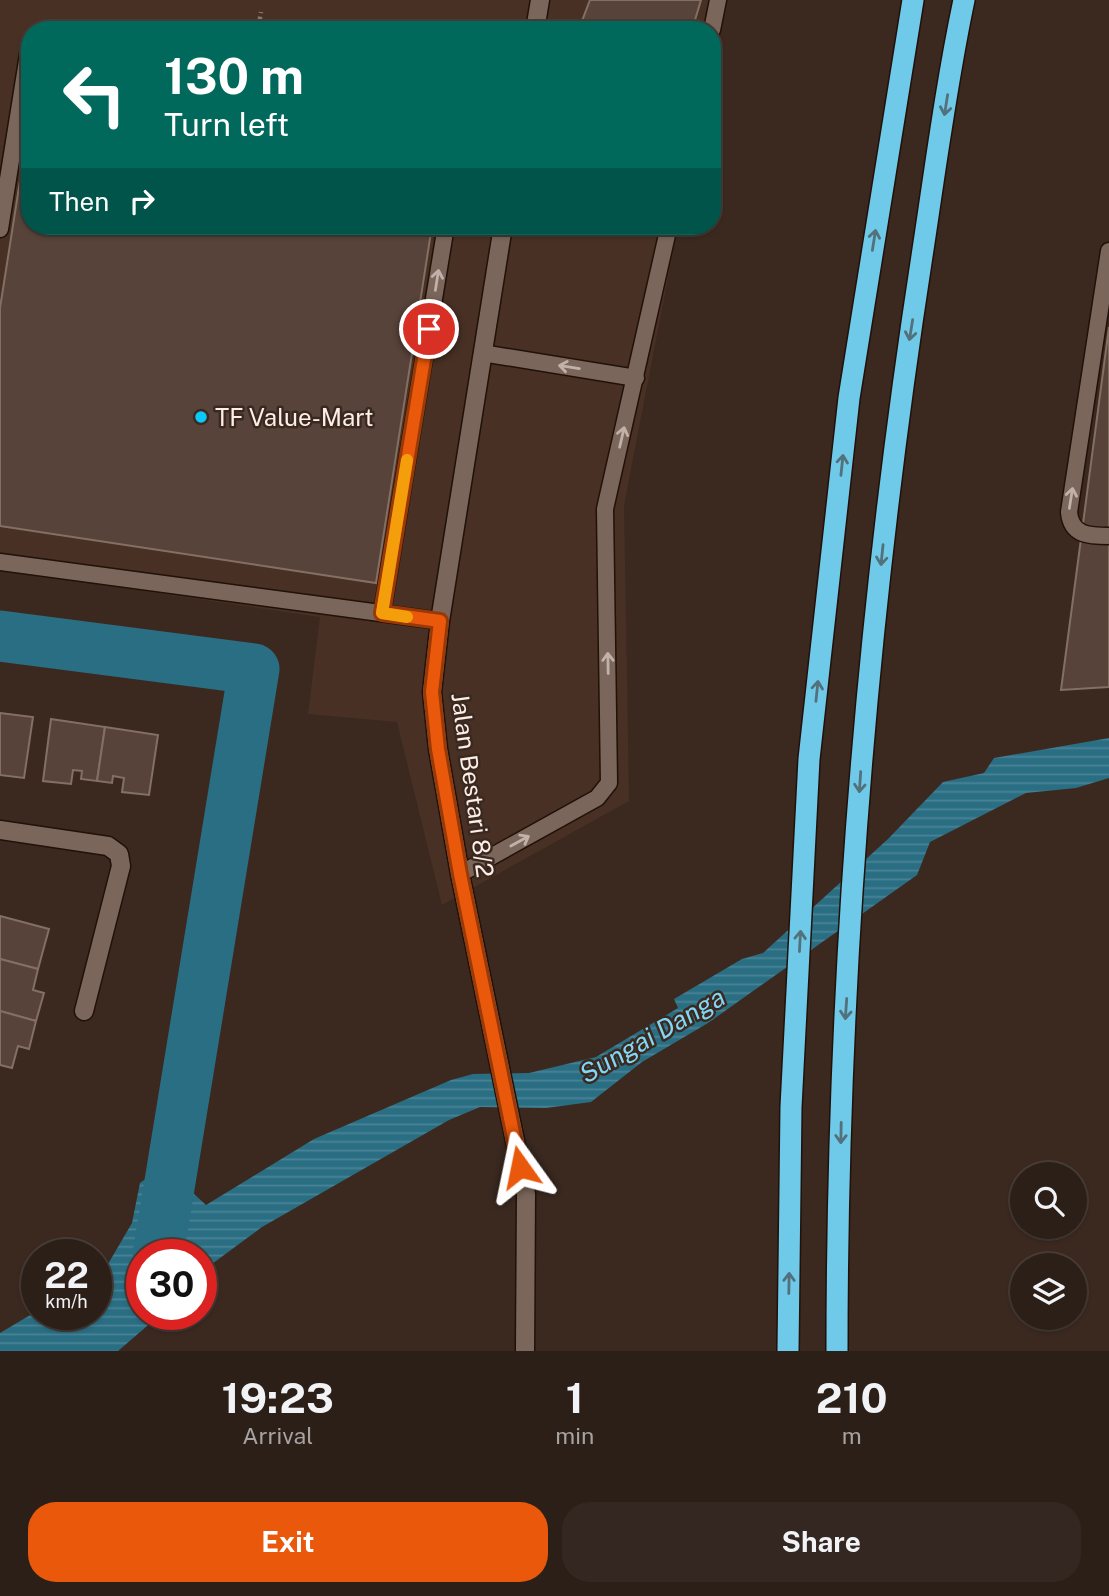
<!DOCTYPE html>
<html lang="en">
<head>
<meta charset="utf-8">
<style>
  :root { --surface:#2c1f18; --page:#342721; --text:#f1f3f6; --muted:#a6a2a2; --line:#483d37; --accent:#ea580c }
  body { margin:0; font-family:"Public Sans",sans-serif; background:var(--page); color:var(--text); height:100vh; display:flex; flex-direction:column; font-size:26px; white-space:nowrap }
  * { box-sizing:border-box; margin:0 }
  p { font-size:23px; color:var(--muted) }
  .icon { flex:none; width:38px; height:38px; fill:none; stroke:currentColor; stroke-width:2; stroke-linecap:round; stroke-linejoin:round }
  .map { position:relative; height:1351px; overflow:hidden }
  .sheet { display:flex; flex-direction:column; background:var(--surface); flex:1 }
  .sheet>* { flex:none }
  .hud { position:absolute; left:21px; top:21px; width:700px; height:214px; border-radius:28px; box-shadow:0 2px 5px #0004,0 0 0 2px var(--line); background:#00695c; color:#fff; overflow:hidden }
  .controls { position:absolute; left:1010px; top:1162px; display:grid; gap:14px }
  .controls a { display:grid; place-items:center; width:77px; height:77px; border-radius:50%; background:var(--surface); box-shadow:0 2px 5px #0004,0 0 0 2px var(--line); font-size:35px }
  .speed { position:absolute; left:21px; top:1239px; display:flex; gap:14px; font-size:35px; font-weight:700; text-align:center }
  .speed>* { display:grid; place-content:center; width:91px; height:91px; border-radius:50%; background:var(--surface); box-shadow:0 2px 5px #0004,0 0 0 2px var(--line); line-height:1 }
  .speed small { font-size:18px; font-weight:400 }
  .speed .limit { border:10px solid #d22; background:#fff; color:#111 }
  .pin { position:absolute; display:grid; place-items:center; width:60px; height:60px; color:#fff; margin:-30px; border:4px solid #fff; border-radius:50%; box-shadow:0 2px 7px #0007 }
  .me { position:absolute; width:77px; margin:-38px; rotate:348deg; stroke-linejoin:round; filter:drop-shadow(0 0 5px #0008) }
  .turn { display:flex; align-items:center; gap:24px; height:147px; padding:0 28px; font-size:32px }
  .turn .icon { width:91px; height:91px; stroke-width:2.5 }
  .turn b { display:block; font-size:49px; line-height:60px }
  .then { display:flex; align-items:center; height:66px; padding:0 28px; background:#0003; gap:14px; font-size:26px }
  .eta { display:flex; justify-content:space-evenly; align-items:center; height:119px; text-align:center }
  .eta b { font-size:42px; font-weight:700; line-height:49px }
  .cta { display:flex; gap:14px; margin-top:auto; padding:14px 28px }
  .cta a { flex:1; height:80px; border-radius:28px; background:var(--accent); color:#fff; font-size:28px; font-weight:700; line-height:80px; text-align:center }
  .cta a+a { background:var(--page); color:var(--text) }
  .map>svg:first-child { display:block }
</style>
</head>
<body>
<div class="map">
<svg width="1109" height="1351" viewBox="0 0 1109 1351">
  <defs>
    <pattern id="water-rules" width="6" height="5" patternUnits="userSpaceOnUse" patternTransform="scale(1.75)"><rect width="6" height="5" fill="#2a6e84"/><path d="M0 2.5h6" fill="none" stroke="#4a8395"/></pattern>
  </defs>
  <rect width="100%" height="100%" fill="#3b2920"/>
  <polygon fill="#483024" points="0,0 722,0 712,51 712,30 30,30 30,226 678,226 624,505 629,801 442,905 397,722 308,714 320,617 0,570"/>
  <polygon fill="url(#water-rules)" points="1109,738 1109,778 1076,788 1026,793 930,842 917,875 708,1023 642,1062 591,1102 546,1108 480,1107 449,1120 262,1227 201,1272 201,1255 142,1255 142,1314 161,1314 118,1351 0,1351 0,1333 37,1311 37,1314 96,1314 96,1273 108,1264 132,1223 140,1183 159,1169 163,1155 174,1152 187,1158 194,1194 206,1205 314,1139 451,1080 473,1074 529,1073 596,1057 678,1008 674,999 742,959 763,953 888,839 943,782 984,773 994,758"/>
  <g fill="none" stroke-linecap="round" stroke-linejoin="round">
    <polyline stroke="#2a6e84" stroke-width="51" points="0,636 254,669 158,1255"/>
  </g>
  <g fill="#574339" stroke="#846f64" stroke-width="2">
    <polygon points="590,0 701,0 692,30 647,30 582,21"/>
    <polygon points="30,117 30,226 432,226 376,583 0,526 0,308"/>
    <polygon points="1109,327 1109,687 1061,690"/>
    <polygon points="0,713 33,717 24,778 0,775"/>
    <polygon points="51,719 105,727 97,781 81,779 82,771 73,770 71,784 43,781"/>
    <polygon points="105,727 158,735 149,795 122,792 124,778 113,776 112,783 97,781"/>
    <polygon points="0,916 49,929 38,969 0,959"/>
    <polygon points="0,959 38,969 33,990 44,993 36,1021 0,1011"/>
    <polygon points="0,1011 36,1021 29,1049 18,1046 12,1068 0,1065"/>
  </g>
  <g fill="none" stroke-linecap="round" stroke-linejoin="round">
    <defs>
      <g id="lane">
        <polyline points="712,30 718,0"/>
        <polyline points="0,229 30,42"/>
        <path d="M1109,251L1069,512C1071,536 1090,536 1109,536"/>
        <polyline points="482,353 636,378"/>
        <polyline points="0,562 440,621"/>
        <polyline points="382,613 446,226"/>
        <polyline points="460,874 597,798 609,783 605,509 669,226"/>
      </g>
      <g id="street">
        <polyline points="535,30 540,0"/>
        <polyline points="503,226 440,621 432,692 438,749 460,874 526,1194 525,1351"/>
        <polyline points="0,830 108,846 119,854 121,866 84,1011"/>
      </g>
      <g id="highway">
        <polyline points="788,1351 791,1107 809,759 849,398 913,0"/>
        <path d="M837,1351C837,985 866,618 922,256C935,171 946,85 964,0"/>
      </g>
    </defs>
    <use href="#lane" stroke="#211109" stroke-width="19"/>
    <use href="#street" stroke="#211109" stroke-width="21"/>
    <use href="#highway" stroke="#211109" stroke-width="24"/>
    <polyline stroke="#86766e" stroke-width="4.5" stroke-dasharray="5 3.5" stroke-linecap="butt" points="258,30 261,12"/>
    <use href="#lane" stroke="#7b665b" stroke-width="16"/>
    <use href="#street" stroke="#7b665b" stroke-width="18"/>
    <use href="#highway" stroke="#6fc9e9" stroke-width="21"/>
  </g>
  <defs><path id="oneway-shaft" d="M-6 0H5M1.5-3L5.5 0L1.5 3" fill="none" stroke-width="1.6" stroke-linecap="round" stroke-linejoin="round" transform="scale(1.75)"/></defs>
  <g stroke="#52717a">
    <use href="#oneway-shaft" transform="translate(946 105) rotate(99)"/>
    <use href="#oneway-shaft" transform="translate(874 240) rotate(-81)"/>
    <use href="#oneway-shaft" transform="translate(911 330) rotate(99)"/>
    <use href="#oneway-shaft" transform="translate(842 465) rotate(-84)"/>
    <use href="#oneway-shaft" transform="translate(882 555) rotate(96)"/>
    <use href="#oneway-shaft" transform="translate(817 691) rotate(-84)"/>
    <use href="#oneway-shaft" transform="translate(860 782) rotate(94)"/>
    <use href="#oneway-shaft" transform="translate(800 941) rotate(-87)"/>
    <use href="#oneway-shaft" transform="translate(846 1009) rotate(94)"/>
    <use href="#oneway-shaft" transform="translate(841 1133) rotate(91)"/>
    <use href="#oneway-shaft" transform="translate(789 1283) rotate(-89)"/>
  </g>
  <g stroke="#c2b1a9">
    <use href="#oneway-shaft" transform="translate(437 280) rotate(-81)"/>
    <use href="#oneway-shaft" transform="translate(569 367) rotate(-171)"/>
    <use href="#oneway-shaft" transform="translate(622 437) rotate(-77)"/>
    <use href="#oneway-shaft" transform="translate(1071 498) rotate(-81)"/>
    <use href="#oneway-shaft" transform="translate(608 663) rotate(-91)"/>
    <use href="#oneway-shaft" transform="translate(520 841) rotate(-29)"/>
  </g>
  <g fill="none" stroke-linecap="round" stroke-linejoin="round">
    <defs>
      <polyline id="route" points="429,329 382,613 440,621 432,692 438,749 460,874 520,1167"/>
    </defs>
    <use href="#route" stroke="#983908" stroke-width="18"/>
    <use href="#route" stroke="#ea580c" stroke-width="12"/>
    <polyline stroke="#f59e0b" stroke-width="12" points="407,617 382,613 407,460"/>
  </g>
  <circle fill="#0bcafa" stroke="#3b2920" stroke-width="2.5" cx="201" cy="417" r="7"/>
  <g text-anchor="middle" dominant-baseline="central" stroke-width="5" stroke-linejoin="round" paint-order="stroke">
    <g font-size="24" fill="#fcefe9" stroke="#3b2920" text-anchor="start">
      <text x="215" y="417">TF Value-Mart</text>
    </g>
    <g font-size="24" fill="#fcefe9" stroke="#3b2920">
      <text transform="translate(473 785) rotate(82)">Jalan Bestari 8/2</text>
    </g>
    <g font-size="26" font-style="italic" fill="#81d7f5" stroke="#3b2920">
      <text transform="translate(652 1035) rotate(-30)">Sungai Danga</text>
    </g>
  </g>
</svg>
<div class="controls">
<a><svg class="icon" aria-label="search" viewBox="0 0 24 24"><circle cx="10" cy="10" r="6"/><path d="M15 15l6 6"/></svg></a>
<a><svg class="icon" aria-label="layers" viewBox="0 0 24 24"><path d="M12 4l9 5-9 5-9-5zM3 14l9 5 9-5"/></svg></a>
</div>
<div class="speed"><div>22<small>km/h</small></div><div class="limit">30</div></div>
<div class="pin" style="left:429px;top:329px;background:#d93025"><svg class="icon" aria-label="arrive" viewBox="0 0 24 24"><path d="M6 21V4h12l-3 4 3 4H6"/></svg></div>
<svg class="me" style="left:520px;top:1167px" viewBox="-20 -20 40 40"><path d="M0-17L14 15 0 8-14 15z" fill="#ea580c" stroke="#fff" stroke-width="4"/></svg>
<div class="hud">
<div class="turn"><svg class="icon" aria-label="left" viewBox="0 0 24 24"><path d="M17 20v-9H6M10 6l-5 5 5 5"/></svg><div><b>130 m</b>Turn left</div></div>
<div class="then">Then<svg class="icon" aria-label="right" viewBox="0 0 24 24"><path d="M7 20v-9h11M14 6l5 5-5 5"/></svg></div>
</div>
</div>
<section class="sheet">
<div class="eta">
<div><b>19:23</b><p>Arrival</p></div>
<div><b>1</b><p>min</p></div>
<div><b>210</b><p>m</p></div>
</div>
<div class="cta"><a>Exit</a><a>Share</a></div>
</section>
</body>
</html>
